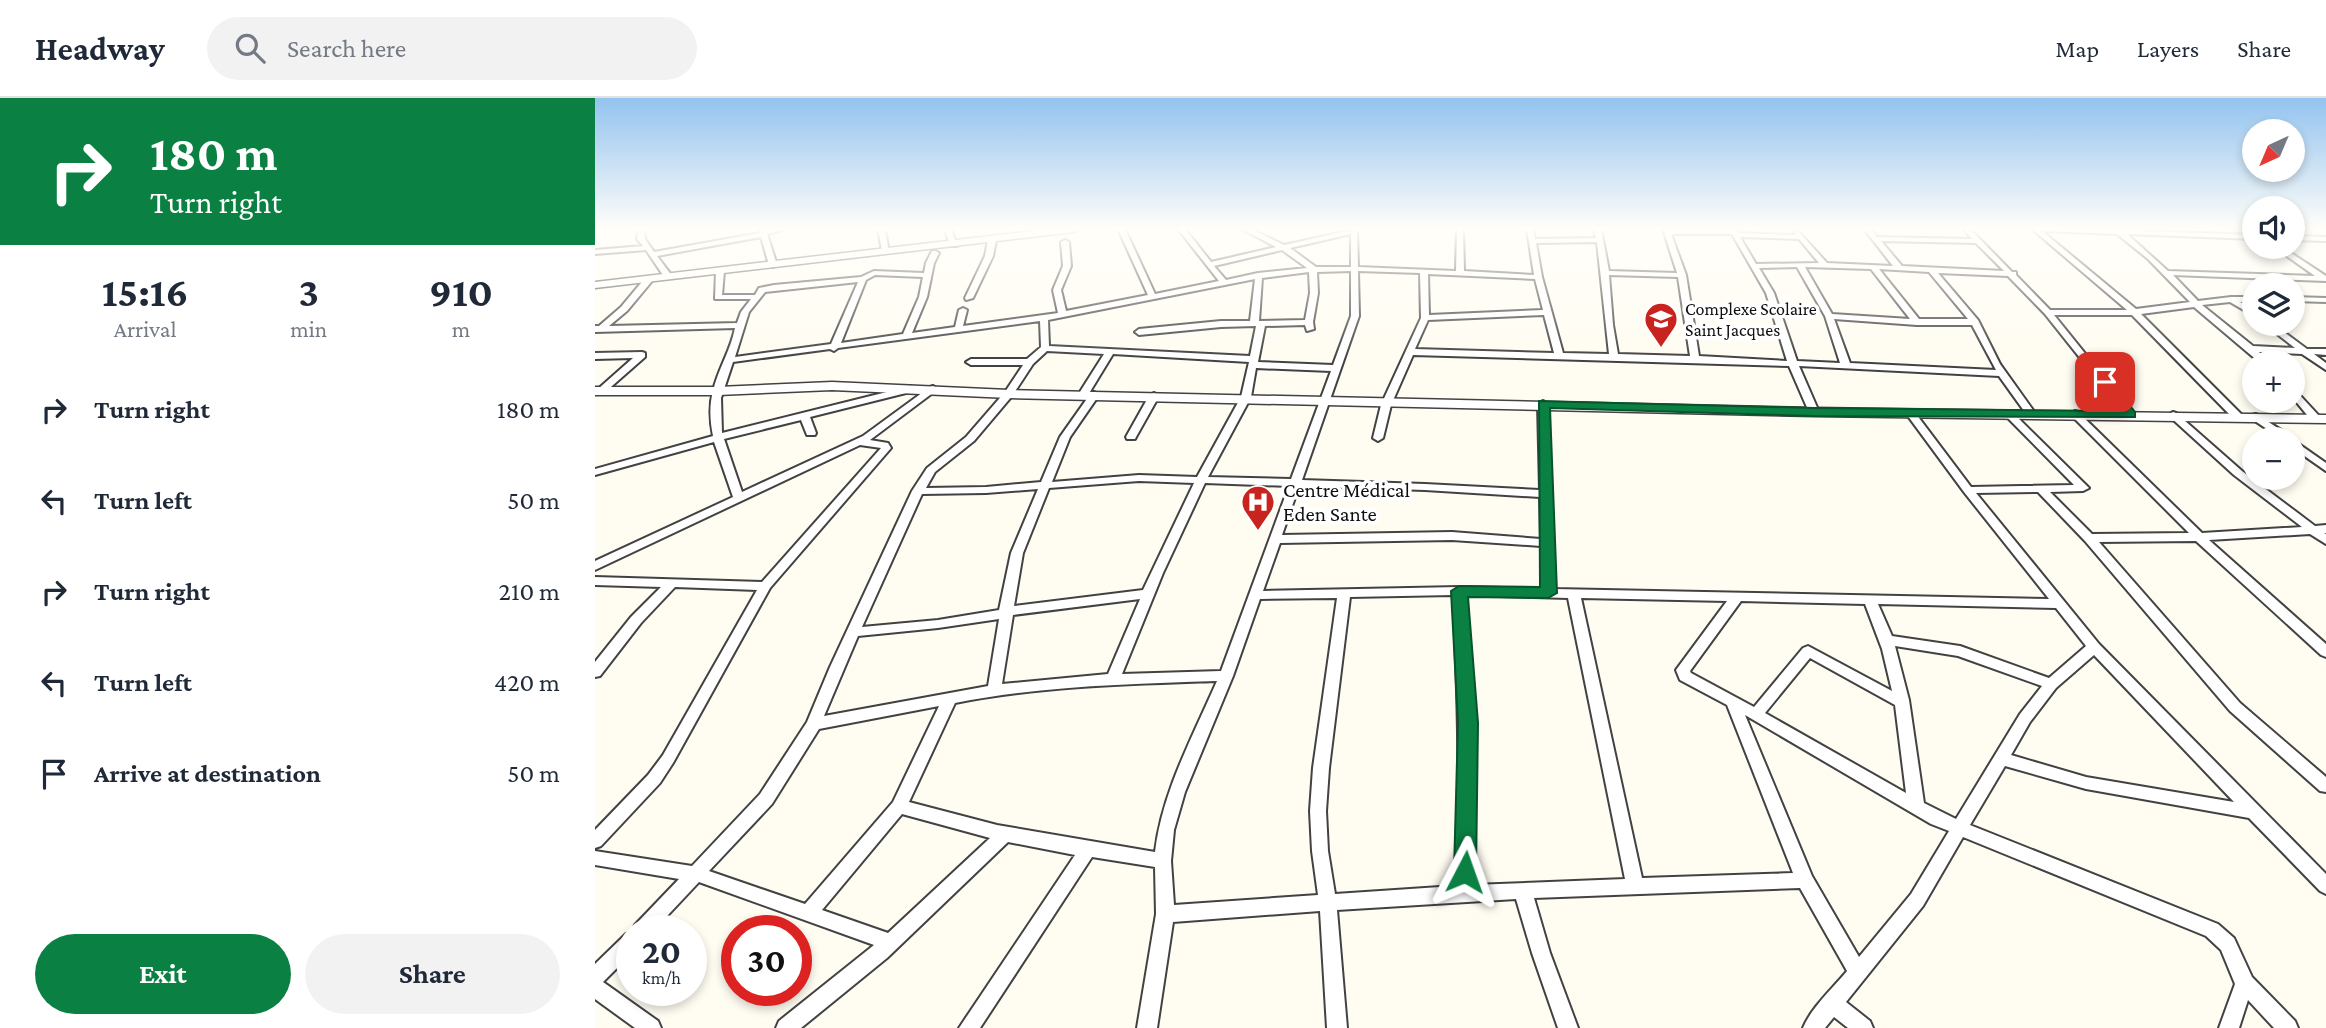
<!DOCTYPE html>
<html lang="en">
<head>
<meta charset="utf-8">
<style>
  :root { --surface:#fff; --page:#f2f2f3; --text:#1f2937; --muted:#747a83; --line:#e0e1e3; --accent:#0b8043 }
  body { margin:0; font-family:"Crimson Pro",serif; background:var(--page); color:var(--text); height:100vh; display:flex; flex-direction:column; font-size:26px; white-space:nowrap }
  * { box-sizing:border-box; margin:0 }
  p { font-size:23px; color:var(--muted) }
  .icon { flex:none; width:38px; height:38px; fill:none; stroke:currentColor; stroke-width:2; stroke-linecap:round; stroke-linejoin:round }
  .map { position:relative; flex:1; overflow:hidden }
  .sheet { display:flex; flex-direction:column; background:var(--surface); width:595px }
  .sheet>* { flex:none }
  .top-card { background:#0b8043; color:#fff; overflow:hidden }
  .needle { width:46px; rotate:224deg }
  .fabs { position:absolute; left:1647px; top:21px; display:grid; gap:14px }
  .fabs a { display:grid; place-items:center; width:63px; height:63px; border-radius:50%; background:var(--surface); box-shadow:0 4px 10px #0003; font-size:35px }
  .speed { position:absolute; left:21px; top:817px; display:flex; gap:14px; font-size:35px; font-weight:700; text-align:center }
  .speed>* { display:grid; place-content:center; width:91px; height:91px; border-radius:50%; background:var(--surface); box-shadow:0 4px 10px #0003; line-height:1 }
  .speed small { font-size:18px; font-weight:400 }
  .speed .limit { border:10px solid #d22; background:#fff; color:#111 }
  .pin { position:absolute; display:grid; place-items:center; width:60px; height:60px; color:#fff; margin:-30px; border-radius:14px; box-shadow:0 4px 10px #0006 }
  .me { position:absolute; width:77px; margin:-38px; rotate:4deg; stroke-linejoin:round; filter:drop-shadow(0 0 5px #0008) }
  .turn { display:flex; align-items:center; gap:24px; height:147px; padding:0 35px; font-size:32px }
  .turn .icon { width:91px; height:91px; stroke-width:2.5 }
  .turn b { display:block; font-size:49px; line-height:60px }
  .eta { display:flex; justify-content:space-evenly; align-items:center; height:119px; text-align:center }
  .eta b { font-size:42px; font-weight:700; line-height:49px }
  .cta { display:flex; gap:14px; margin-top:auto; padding:14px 35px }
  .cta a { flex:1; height:80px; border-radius:42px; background:var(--accent); color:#fff; font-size:28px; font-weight:700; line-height:80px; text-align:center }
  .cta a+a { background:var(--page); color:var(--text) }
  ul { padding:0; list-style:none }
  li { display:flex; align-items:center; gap:21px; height:91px; padding:0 35px }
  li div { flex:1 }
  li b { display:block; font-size:26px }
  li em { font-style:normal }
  header { display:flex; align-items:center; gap:42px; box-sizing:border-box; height:98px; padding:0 35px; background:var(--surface); border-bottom:2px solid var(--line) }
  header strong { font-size:33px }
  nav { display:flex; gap:38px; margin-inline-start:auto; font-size:24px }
  .search { width:490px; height:63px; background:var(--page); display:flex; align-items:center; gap:18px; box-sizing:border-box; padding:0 24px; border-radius:38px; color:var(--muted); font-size:26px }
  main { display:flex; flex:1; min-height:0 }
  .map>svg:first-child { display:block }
</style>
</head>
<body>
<header>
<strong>Headway</strong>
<div class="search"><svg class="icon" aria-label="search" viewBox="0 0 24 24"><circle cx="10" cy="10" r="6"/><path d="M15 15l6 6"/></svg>Search here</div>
<nav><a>Map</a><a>Layers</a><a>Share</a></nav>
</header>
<main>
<section class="sheet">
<div class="top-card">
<div class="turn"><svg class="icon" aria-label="right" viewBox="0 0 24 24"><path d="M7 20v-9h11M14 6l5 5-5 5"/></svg><div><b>180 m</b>Turn right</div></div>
</div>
<div class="eta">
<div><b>15:16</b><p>Arrival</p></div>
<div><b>3</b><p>min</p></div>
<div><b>910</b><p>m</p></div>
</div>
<ul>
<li><svg class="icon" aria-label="right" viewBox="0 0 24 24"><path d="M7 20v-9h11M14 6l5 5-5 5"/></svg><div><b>Turn right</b></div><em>180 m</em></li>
<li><svg class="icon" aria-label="left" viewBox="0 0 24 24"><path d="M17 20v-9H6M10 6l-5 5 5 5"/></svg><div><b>Turn left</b></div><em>50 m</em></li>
<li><svg class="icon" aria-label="right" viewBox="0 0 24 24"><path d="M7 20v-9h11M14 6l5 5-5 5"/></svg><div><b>Turn right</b></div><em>210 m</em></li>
<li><svg class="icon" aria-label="left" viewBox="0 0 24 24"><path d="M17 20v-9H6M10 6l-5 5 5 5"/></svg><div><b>Turn left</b></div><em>420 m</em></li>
<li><svg class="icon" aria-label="arrive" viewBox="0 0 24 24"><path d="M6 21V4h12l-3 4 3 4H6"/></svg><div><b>Arrive at destination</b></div><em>50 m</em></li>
</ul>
<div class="cta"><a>Exit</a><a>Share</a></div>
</section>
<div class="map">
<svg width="1731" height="930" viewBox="0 0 1731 930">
  <rect width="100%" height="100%" fill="#fffdf2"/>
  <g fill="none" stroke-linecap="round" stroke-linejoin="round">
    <defs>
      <g id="minor">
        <polygon points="43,131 49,131 50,141 59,154 165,135 164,131 191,131 172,136 182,167 178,169 174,167 166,139 62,158 77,178 73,180 70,180 51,152 0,156 0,152 48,148 42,141"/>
        <polygon points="283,131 290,131 294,155 287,153"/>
        <polygon points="349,131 356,131 362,148 356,148"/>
        <path d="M523,131H530L560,196L624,183L583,131H590L616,164L681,149L647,131H656L689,147L762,131L763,169L861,173L862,131H868L869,173L939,177L932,131H938L940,141L1001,140L999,131H1006L1014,173L1082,175L1068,131H1141L1143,135L1201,137L1199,134L1202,132L1232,165L1298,168L1269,131H1276L1282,139L1377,141L1368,131H1375L1417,174H1421V177L1455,212H1532L1437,131H1501L1659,137V141L1532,136L1573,173L1720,178L1679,149H1687L1731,178V183L1578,177L1603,203L1636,199H1659V203L1645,204L1659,212V218L1635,204L1607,207L1658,248L1700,250L1669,226H1678L1712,251H1731V257L1719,256L1731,265V272L1707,256L1664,254L1674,264H1664L1599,209L1546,216L1646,316L1647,318L1642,321L1638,320L1537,217H1459L1538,315V319H1532L1450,216L1413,178L1343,175L1383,222L1405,266L1440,315L1438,317H1432L1404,278L1204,268L1224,314L1219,317L1214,314L1194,268L818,257L796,307L788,340L783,343L778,340L786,307L826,220L825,175L763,173L764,218L707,382L830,386L945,392L943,306L948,303L953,306L959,491L1454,501L1369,394L1310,314L1312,312H1318L1376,389L1479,387L1408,315L1410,313H1416L1494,390L1488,393L1455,394L1497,436L1594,435L1475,316L1480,313L1483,314L1607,435L1707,429L1639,377L1573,317L1578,314L1581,315L1647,373L1720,428L1731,427V435H1729L1731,436V446L1715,436L1614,442L1731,546V559L1726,557L1601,443L1504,444L1645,605L1731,679V694L1725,693L1635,613L1490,443L1443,394L1381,395L1504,546L1731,776V796L1725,793L1654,720L1491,691L1410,668L1375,727L1623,826L1639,840L1657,879L1700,923L1703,930H1679L1653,902L1644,930H1624L1640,886L1626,852L1611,838L1368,739L1328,808L1251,904L1275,923L1278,930H1253L1239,919L1230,930H1208C1216,910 1238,890 1252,873L1205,790L939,800L955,855L983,930H963L937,855L921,801L742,812L752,930H732L725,813L578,824L562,930H542L561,816L560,769L497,759L385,930H364L480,757L413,744L292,860L206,930H181L184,923L279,847L104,784L58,833H37L40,827L84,781L0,767V753L97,768L165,696L212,624L235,569L317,393L332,370L371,339L410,294L428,267H376L371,264L376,261H432L446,249L445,223L243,250L239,253L235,251L138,264L126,300L127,335L316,288L321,291L319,293L215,319L221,335L220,337H212L206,322L129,341L147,394L268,338L335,289L338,288L343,291L275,342L293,345L296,350L175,490L78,665L65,685L6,748L0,750V732L53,677L68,657L162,492L80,489L46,525L5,578L0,579V564L36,519L66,489L0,487V479L167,484L286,350L265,347L0,472V463L138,399L119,344L0,377V371L118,338C115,323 114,308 118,293C123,271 136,252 140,230L0,234V228H4L26,209L51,179H57V183L32,213L14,228L142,225L146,214L156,201H120L121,173L125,171L129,173L127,197H160L164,190L179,187L266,179L279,173L329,175L331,165L337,153H340L344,155L339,165L332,199L317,235L360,229L364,212L368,210L372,212L368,228L463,215L458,192L468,168L466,144L470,142L474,144L476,168L466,192L471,213L553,197ZM1447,133L1522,136L1553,161L1595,204L1541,211ZM756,136V169H721L695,150ZM1076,136H1137L1171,195L1192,263L1104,258L1091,177ZM1145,139L1204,141L1224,165L1161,166ZM1286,143L1381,145L1409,173L1307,168ZM1002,144L1014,256L968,255L947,179L941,145ZM687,152L712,170L663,175L631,182L619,168ZM1202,169L1230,218L1245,265L1202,263L1179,195L1164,170ZM1210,169L1276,171L1315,221L1237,216ZM1284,171L1334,174L1373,221H1324ZM756,173V218L738,267L663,264L670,228L710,227L712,233L719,231L718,224L723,195L722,174ZM714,174L715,195L710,222L664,223L667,180ZM833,176L940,181L948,212L834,217ZM280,177L328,179L324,199L308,236L246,245L271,182ZM1014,177L1083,179L1095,258L1023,256L1018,227ZM660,181L655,223H626L544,231L540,234L544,237L626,229L661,228L655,258L454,248L453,222ZM263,184L236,246L140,259L154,214L170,194ZM949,217L959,255L820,251L833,222ZM1239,221L1322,227H1377L1401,272L1255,265ZM452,253L509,256L483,297L488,300L493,297L518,256L654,264L646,299L602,379L544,377L457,384L475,339L504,297L499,294L496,295L465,339L446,384L391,389L331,390L340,374L379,343L417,298L438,266ZM661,270L736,273L696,381L613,379L656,299ZM544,383L599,385L548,492L419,508L428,455L454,390ZM610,385L694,388L626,573L527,576L568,475ZM704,388L830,392L945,399L946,441L857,434L687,437ZM443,391L416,455L404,512L343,522L267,529L327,396L391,395ZM857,442L946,448L947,491L864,489L668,493L685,445ZM858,497C863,594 866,691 860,788L740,796L733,753L731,713L734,670L755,499ZM871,497L973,500L1030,781L877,787C882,690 878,594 871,497ZM742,500L718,670L715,713L717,753L723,797L579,807L576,763L579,732L590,694L638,578L665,501ZM986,500L1132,503L1081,572L1085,582L1132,607L1198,775L1047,780ZM545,501L513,576L407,586L418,517ZM1146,503L1270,506L1287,551L1297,593L1213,548L1208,550L1159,609L1096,575L1095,573ZM1283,506L1461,510L1491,548L1454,580L1365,548L1297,538ZM404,521L393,588L229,618L263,538L343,530ZM1300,548L1363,558L1447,588L1425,616L1361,721L1329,705L1314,602ZM1499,557L1639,704L1491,679L1416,657L1435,624L1461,590ZM1215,560L1300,607L1311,695L1170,615ZM622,583C598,638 567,694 560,754L402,727L314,704L360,605C446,588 534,586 622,583ZM344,608L298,704L210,806L114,773L177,706L224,631ZM1150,617L1336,726L1354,733L1316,796L1264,859L1217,778ZM307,716L395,740L293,835L227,812Z"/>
        <polygon points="1698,138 1731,139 1731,143 1698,142"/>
        <polygon points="397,140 401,142 398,158 378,200 371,202 370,200 390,158 393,142"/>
        <polygon points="1698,199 1731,200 1731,204 1698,203"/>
        <polygon points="47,254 50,255 50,259 9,295 3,295 3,291 38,260 0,261 0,255"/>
        <polygon points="1698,292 1701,293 1725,319 1725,323 1717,323 1698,300"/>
        <polygon points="559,295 564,298 541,339 540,341 532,341 531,339 554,298"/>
        <polygon points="1661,316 1697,339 1698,341 1698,342 1687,341 1657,321 1657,317"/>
        <polygon points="1698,342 1731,365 1731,373 1698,350"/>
        <polygon points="37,834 37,855 8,884 63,923 66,930 40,930 0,901 0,866 31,836"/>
      </g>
      <g id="tertiary">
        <polygon points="455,131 483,131 479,134 0,190 0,184"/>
        <polygon points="237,284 414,292 1219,310 1731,317 1731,325 1219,318 414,300 237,292 123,297 0,297 0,289 123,289"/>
      </g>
    </defs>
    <use href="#minor" stroke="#424242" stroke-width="4"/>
    <use href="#tertiary" stroke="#424242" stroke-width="3"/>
    <use href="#minor" fill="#fff" fill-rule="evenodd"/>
    <use href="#tertiary" fill="#fff" fill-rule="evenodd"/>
  </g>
  <linearGradient id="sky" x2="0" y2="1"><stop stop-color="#93c3ef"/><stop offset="0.5" stop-color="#fffef9"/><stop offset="1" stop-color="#fffef9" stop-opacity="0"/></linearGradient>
  <rect width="1731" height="261" fill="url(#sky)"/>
  <polygon fill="#0b8043" stroke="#07532c" stroke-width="2" points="1510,280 1514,281 1540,314 1540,319 1219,318 955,310 962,495 953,500 873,499 883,625 881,774 878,781 870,784 862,781 859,774 863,625 856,493 864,488 945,489 944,303 1219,310 1526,313 1503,284"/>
  <defs>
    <symbol id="school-pin" viewBox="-11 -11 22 30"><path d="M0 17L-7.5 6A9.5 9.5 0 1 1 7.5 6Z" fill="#c8231f" stroke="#fff"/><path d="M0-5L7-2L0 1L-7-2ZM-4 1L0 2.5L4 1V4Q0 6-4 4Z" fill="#fff"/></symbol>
    <symbol id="hospital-pin" viewBox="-11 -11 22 30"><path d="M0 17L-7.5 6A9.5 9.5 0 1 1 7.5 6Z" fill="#c8231f" stroke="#fff"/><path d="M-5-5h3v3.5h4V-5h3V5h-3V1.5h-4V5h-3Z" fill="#fff"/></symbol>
  </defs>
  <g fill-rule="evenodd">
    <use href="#school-pin" x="1047" y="202" width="38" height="52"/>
    <use href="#hospital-pin" x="644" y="385" width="38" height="52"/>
  </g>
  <g text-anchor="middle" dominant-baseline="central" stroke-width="7" stroke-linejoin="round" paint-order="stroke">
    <g font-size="18" fill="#0f0f0f" stroke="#fff" text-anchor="start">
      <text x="1090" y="211">Complexe Scolaire<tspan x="1090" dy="21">Saint Jacques</tspan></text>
    </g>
    <g font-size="21" fill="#0f0f0f" stroke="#fff" text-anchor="start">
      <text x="688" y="392">Centre Médical<tspan x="688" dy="24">Eden Sante</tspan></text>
    </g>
  </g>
</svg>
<div class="fabs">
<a><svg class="needle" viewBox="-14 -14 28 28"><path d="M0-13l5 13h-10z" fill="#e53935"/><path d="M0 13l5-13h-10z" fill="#747a83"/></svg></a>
<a><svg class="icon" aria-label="sound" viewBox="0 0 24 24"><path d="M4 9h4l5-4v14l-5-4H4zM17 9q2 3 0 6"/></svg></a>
<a><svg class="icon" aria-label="layers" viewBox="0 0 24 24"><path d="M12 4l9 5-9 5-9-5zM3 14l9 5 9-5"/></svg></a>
<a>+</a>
<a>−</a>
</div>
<div class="speed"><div>20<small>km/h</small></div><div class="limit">30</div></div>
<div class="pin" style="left:1510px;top:284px;background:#d93025"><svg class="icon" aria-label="arrive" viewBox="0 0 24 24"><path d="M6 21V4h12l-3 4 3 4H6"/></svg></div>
<svg class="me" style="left:870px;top:774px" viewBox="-20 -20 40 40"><path d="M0-17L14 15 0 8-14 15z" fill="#0b8043" stroke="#fff" stroke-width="4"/></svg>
</div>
</main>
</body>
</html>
